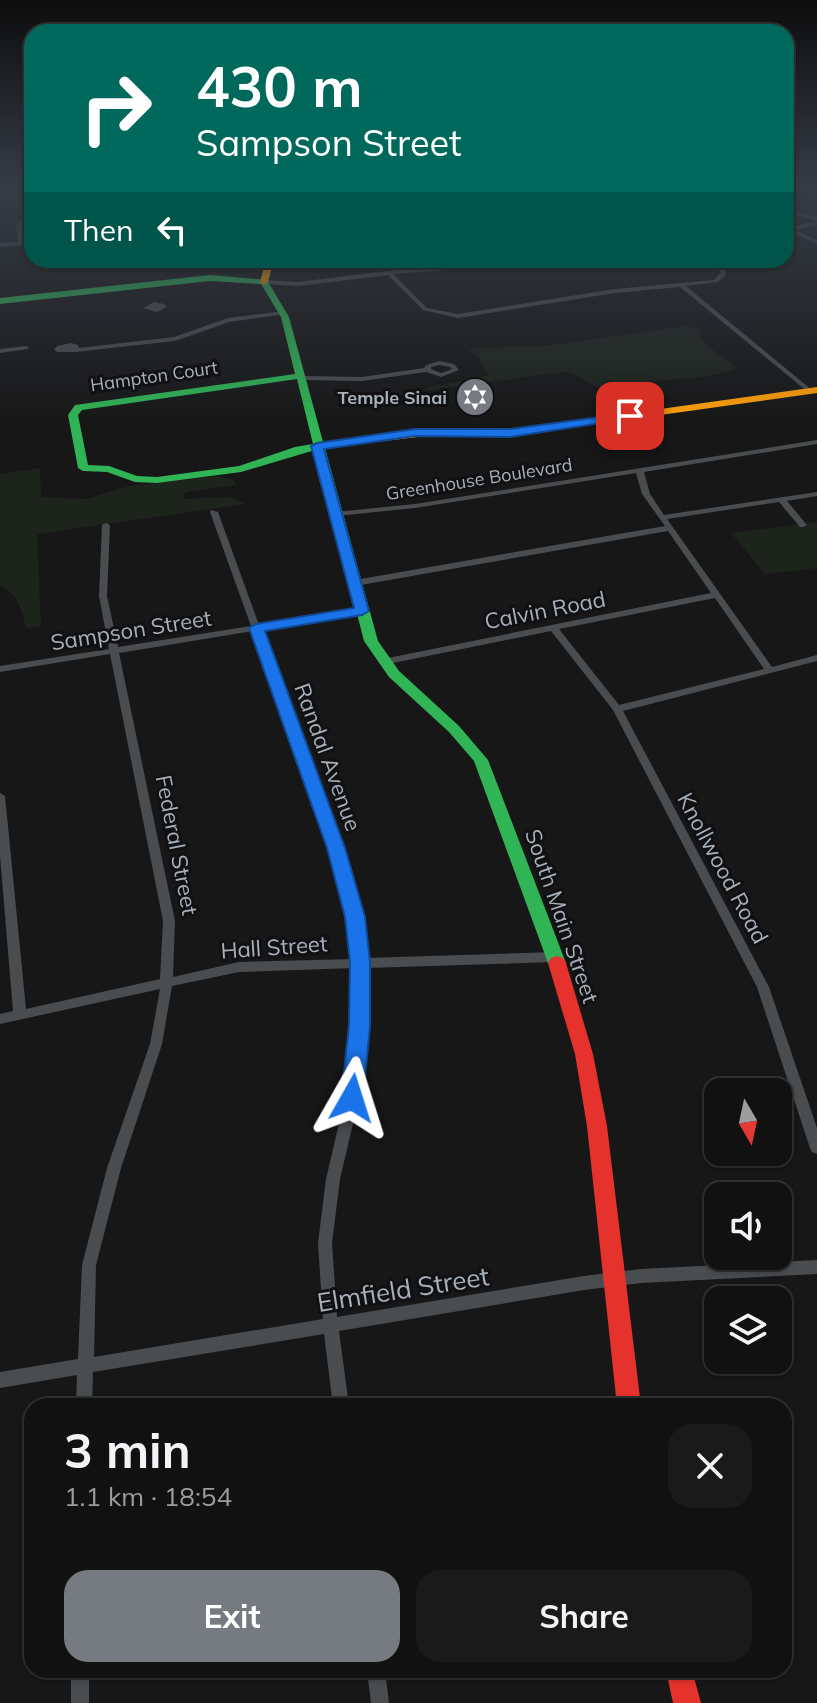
<!DOCTYPE html>
<html lang="en">
<head>
<meta charset="utf-8">
<style>
  :root { --surface:#111; --page:#1a1a1a; --text:#f1f3f6; --muted:#9c9d9f; --line:#303131; --accent:#757b80 }
  body { margin:0; font-family:Mulish,sans-serif; background:var(--page); color:var(--text); height:100vh; display:flex; flex-direction:column; font-size:30px; white-space:nowrap }
  * { box-sizing:border-box; margin:0 }
  p { font-size:26px; color:var(--muted) }
  .icon { flex:none; width:44px; height:44px; fill:none; stroke:currentColor; stroke-width:2; stroke-linecap:round; stroke-linejoin:round }
  .map { position:relative; flex:1; overflow:hidden }
  .drawer { position:absolute; left:24px; top:1398px; width:768px; height:280px; display:flex; flex-direction:column; background:var(--surface); border-radius:24px; box-shadow:0 2px 6px #0004,0 0 0 2px var(--line) }
  .drawer>* { flex:none }
  .hud { position:absolute; left:24px; top:24px; width:770px; height:244px; border-radius:24px; box-shadow:0 2px 6px #0004,0 0 0 2px var(--line); background:#00695c; color:#fff; overflow:hidden }
  .needle { width:52px; rotate:171deg }
  .controls { position:absolute; left:704px; top:1078px; display:grid; gap:16px }
  .controls a { display:grid; place-items:center; width:88px; height:88px; border-radius:16px; background:var(--surface); box-shadow:0 2px 6px #0004,0 0 0 2px var(--line); font-size:40px }
  .pin { position:absolute; display:grid; place-items:center; width:68px; height:68px; color:#fff; margin:-34px; border-radius:16px; box-shadow:0 4px 12px #0006 }
  .me { position:absolute; width:88px; margin:-44px; rotate:6deg; stroke-linejoin:round; filter:drop-shadow(0 0 6px #0008) }
  .turn { display:flex; align-items:center; gap:28px; height:168px; padding:0 40px; font-size:36px }
  .turn .icon { width:104px; height:104px; stroke-width:2.5 }
  .turn b { display:block; font-size:56px; line-height:68px }
  .then { display:flex; align-items:center; height:76px; padding:0 40px; background:#0003; gap:16px; font-size:30px }
  .round { display:grid; place-items:center; flex:none; width:84px; height:84px; border-radius:24px; background:var(--page) }
  .summary { display:flex; align-items:center; justify-content:space-between; height:136px; padding:0 40px }
  h1 { font-size:48px; font-weight:700; line-height:60px }
  .primary-button { display:flex; gap:16px; margin-top:auto; padding:16px 40px }
  .primary-button a { flex:1; height:92px; border-radius:24px; background:var(--accent); color:#fff; font-size:32px; font-weight:700; line-height:92px; text-align:center }
  .primary-button a+a { background:var(--page); color:var(--text) }
  .map>svg:first-child { display:block }
</style>
</head>
<body>
<div class="map">
<svg width="817" height="1703" viewBox="0 0 817 1703">
  <rect width="100%" height="100%" fill="#171717"/>
  <g fill="#1d241c">
    <path d="M688,326L699,329C700,348 724,354 736,368C709,381 662,378 632,384C624,385 617,391 608,390C591,388 581,373 563,372L431,390L423,389L489,375L478,357L469,351L474,348L544,346Z"/>
    <path d="M40,468L41,497L86,499L129,486L218,476L233,479L236,485L185,492L183,499L231,497L245,504L37,534L41,626L26,628C22,609 18,595 0,585V474Z"/>
    <polygon points="817,522 817,568 765,574 731,533"/>
  </g>
  <g fill="none" stroke-linecap="round" stroke-linejoin="round">
    <g fill="#4a4d50" fill-rule="evenodd">
      <polygon points="807,186 817,186 817,188 807,187"/>
      <polygon points="786,208 817,217 817,221 786,212"/>
      <polygon points="32,211 32,216 22,226 24,241 32,240 32,244 0,247 0,243 18,242 16,226"/>
      <polygon points="817,221 817,225 795,230 817,240 817,244 789,231 786,232 786,228"/>
      <path d="M529,260H556L553,262L393,274L427,308L458,314L615,289L714,280L721,273L717,267L705,260C715,260 724,265 726,274L718,282L686,286L813,391L808,392L680,287L615,293L458,318L423,310L388,275L298,286L264,284L261,282L264,280L298,282L413,268Z"/>
      <polygon points="154,302 164,304 167,307 157,312 143,308"/>
      <polygon points="284,311 287,313 286,314 229,322 175,341 75,352 57,352 54,350 57,346 71,343 78,345 79,348 174,337 228,318"/>
      <polygon points="26,346 29,348 28,349 0,353 0,349"/>
      <path d="M439,361L454,364L459,370L441,377L426,372L362,381L301,380L298,378L301,376L362,377L424,368L426,365ZM439,365L450,367L452,369L441,373L431,369V367Z"/>
      <path d="M817,440V444L644,472L650,494L664,515L817,492V496L787,501L807,525L803,527H800L779,502L667,519L772,667L817,655V661L623,711L769,987L817,1128V1154L812,1152L810,1148L757,987L613,710L551,631L383,665L378,662L383,659L711,593L668,531L355,586L351,583L355,580L665,526L642,494L636,473L415,508L336,516L332,514L336,512L415,504ZM715,598L764,669L619,705L559,629Z"/>
      <path d="M211,510L218,512L259,625L362,608L366,611L362,614L261,630L341,848L361,917L366,958L555,952L559,954L561,957L559,960L555,962L366,968V1026L359,1098L340,1179L332,1243L337,1317L584,1276L641,1269L817,1260V1274L641,1283L584,1290L339,1331L349,1406H333L324,1334L93,1372L92,1406H76L77,1375L0,1388V1372L78,1359L82,1265L107,1168L150,1044L160,989L0,1024V1014L13,1011L0,856V793L5,796L26,1009L160,979L163,921L110,654L0,672V666L109,649L99,596L102,525L106,523L110,525L107,596L118,647L251,626L210,512ZM253,631L331,848L349,917L354,959L239,962L173,977L175,921L119,653ZM354,968V1026L345,1098L326,1179L318,1243L323,1319L94,1357L96,1265L121,1168L162,1044L172,986L239,972Z"/>
      <rect x="71" y="1670" width="18" height="33"/>
      <polygon points="367,1670 385,1670 389,1703 371,1703"/>
    </g>
    <path fill="#30b455" fill-rule="evenodd" d="M210,275L267,280L289,317L323,442L329,445L325,448L378,641L399,671L459,726L488,760L566,963L563,968H551L548,963L474,761L449,732L389,677L364,641L315,450L241,472L157,483L135,482L107,472L83,471L78,468L68,415L75,405L295,374L281,317L261,284L210,281L0,304V298ZM297,379L313,444L295,447L239,466L157,477L137,476L109,466L88,465L78,415L82,410Z"/>
    <g fill="#ff9f0a" fill-rule="evenodd">
      <polygon points="266,260 274,260 268,282 264,285 260,282"/>
      <polygon points="817,387 817,393 510,436 435,435 324,448 319,445 324,442 435,429 510,430"/>
    </g>
    <g fill="#e5322d" fill-rule="evenodd">
      <polygon points="557,956 563,958 566,963 593,1054 607,1126 641,1406 617,1406 587,1126 575,1054 548,963 551,958"/>
      <polygon points="666,1670 692,1670 701,1703 673,1703"/>
    </g>
    <defs>
      <polyline id="rail" points="0,199 26,186"/>
    </defs>
    <use href="#rail" stroke="#4b4e4f" stroke-width="4"/>
    <use href="#rail" stroke="#111113" stroke-width="2" stroke-dasharray="5" stroke-linecap="butt"/>
  </g>
  <linearGradient id="sky" x2="0" y2="1"><stop stop-color="#0d0d0d"/><stop offset="0.44" stop-color="#363c47"/><stop offset="1" stop-color="#363c47" stop-opacity="0"/></linearGradient>
  <rect width="817" height="424" fill="url(#sky)"/>
  <polygon fill="#1a73e8" stroke="#114b97" stroke-width="2" points="630,413 634,414 634,418 510,437 415,436 324,449 369,611 362,615 265,631 345,848 365,917 370,962 370,1026 363,1098 359,1104 352,1107 344,1104 341,1098 349,1026 350,962 345,917 327,848 249,628 256,624 354,608 311,446 317,443 415,429 510,429"/>
  <defs>
    <symbol id="synagogue-disc" viewBox="-11 -11 22 22"><circle r="9.5" fill="#757b80" stroke="#111113"/><path d="M0-6.5L5.6 3.2H-5.6ZM0 6.5L5.6-3.2H-5.6Z" fill="#fff"/></symbol>
  </defs>
  <g fill-rule="evenodd">
    <use href="#synagogue-disc" x="453" y="375" width="44" height="44"/>
  </g>
  <g text-anchor="middle" dominant-baseline="central" stroke-width="6" stroke-linejoin="round" paint-order="stroke">
    <g font-size="18" fill="#a7b1b9" stroke="#111113">
      <text transform="translate(154 376) rotate(-8)">Hampton Court</text>
      <text transform="translate(479 479) rotate(-9)">Greenhouse Boulevard</text>
    </g>
    <g font-size="18" font-weight="bold" fill="#a7b1b9" stroke="#111113" text-anchor="end">
      <text x="447" y="397">Temple Sinai</text>
    </g>
    <g font-size="22" fill="#a7b1b9" stroke="#111113">
      <text transform="translate(545 610) rotate(-11)">Calvin Road</text>
      <text transform="translate(131 630) rotate(-9)">Sampson Street</text>
      <text transform="translate(328 757) rotate(70)">Randal Avenue</text>
      <text transform="translate(177 845) rotate(79)">Federal Street</text>
      <text transform="translate(723 868) rotate(62)">Knollwood Road</text>
      <text transform="translate(562 916) rotate(71)">South Main Street</text>
      <text transform="translate(274 947) rotate(-4)">Hall Street</text>
    </g>
    <g font-size="26" fill="#a7b1b9" stroke="#111113">
      <text transform="translate(403 1289) rotate(-9)">Elmfield Street</text>
    </g>
  </g>
</svg>
<div class="controls">
<a><svg class="needle" viewBox="-14 -14 28 28"><path d="M0-13l5 13h-10z" fill="#e53935"/><path d="M0 13l5-13h-10z" fill="#9c9d9f"/></svg></a>
<a><svg class="icon" aria-label="sound" viewBox="0 0 24 24"><path d="M4 9h4l5-4v14l-5-4H4zM17 9q2 3 0 6"/></svg></a>
<a><svg class="icon" aria-label="layers" viewBox="0 0 24 24"><path d="M12 4l9 5-9 5-9-5zM3 14l9 5 9-5"/></svg></a>
</div>
<div class="pin" style="left:630px;top:416px;background:#d93025"><svg class="icon" aria-label="arrive" viewBox="0 0 24 24"><path d="M6 21V4h12l-3 4 3 4H6"/></svg></div>
<svg class="me" style="left:352px;top:1098px" viewBox="-20 -20 40 40"><path d="M0-17L14 15 0 8-14 15z" fill="#1a73e8" stroke="#fff" stroke-width="4"/></svg>
<div class="hud">
<div class="turn"><svg class="icon" aria-label="right" viewBox="0 0 24 24"><path d="M7 20v-9h11M14 6l5 5-5 5"/></svg><div><b>430 m</b>Sampson Street</div></div>
<div class="then">Then<svg class="icon" aria-label="left" viewBox="0 0 24 24"><path d="M17 20v-9H6M10 6l-5 5 5 5"/></svg></div>
</div>
<section class="drawer">
<div class="summary"><div><h1>3 min</h1><p>1.1 km · 18:54</p></div><a class="round"><svg class="icon" aria-label="close" viewBox="0 0 24 24"><path d="M6 6l12 12M18 6L6 18"/></svg></a></div>
<div class="primary-button"><a>Exit</a><a>Share</a></div>
</section>
</div>
</body>
</html>
